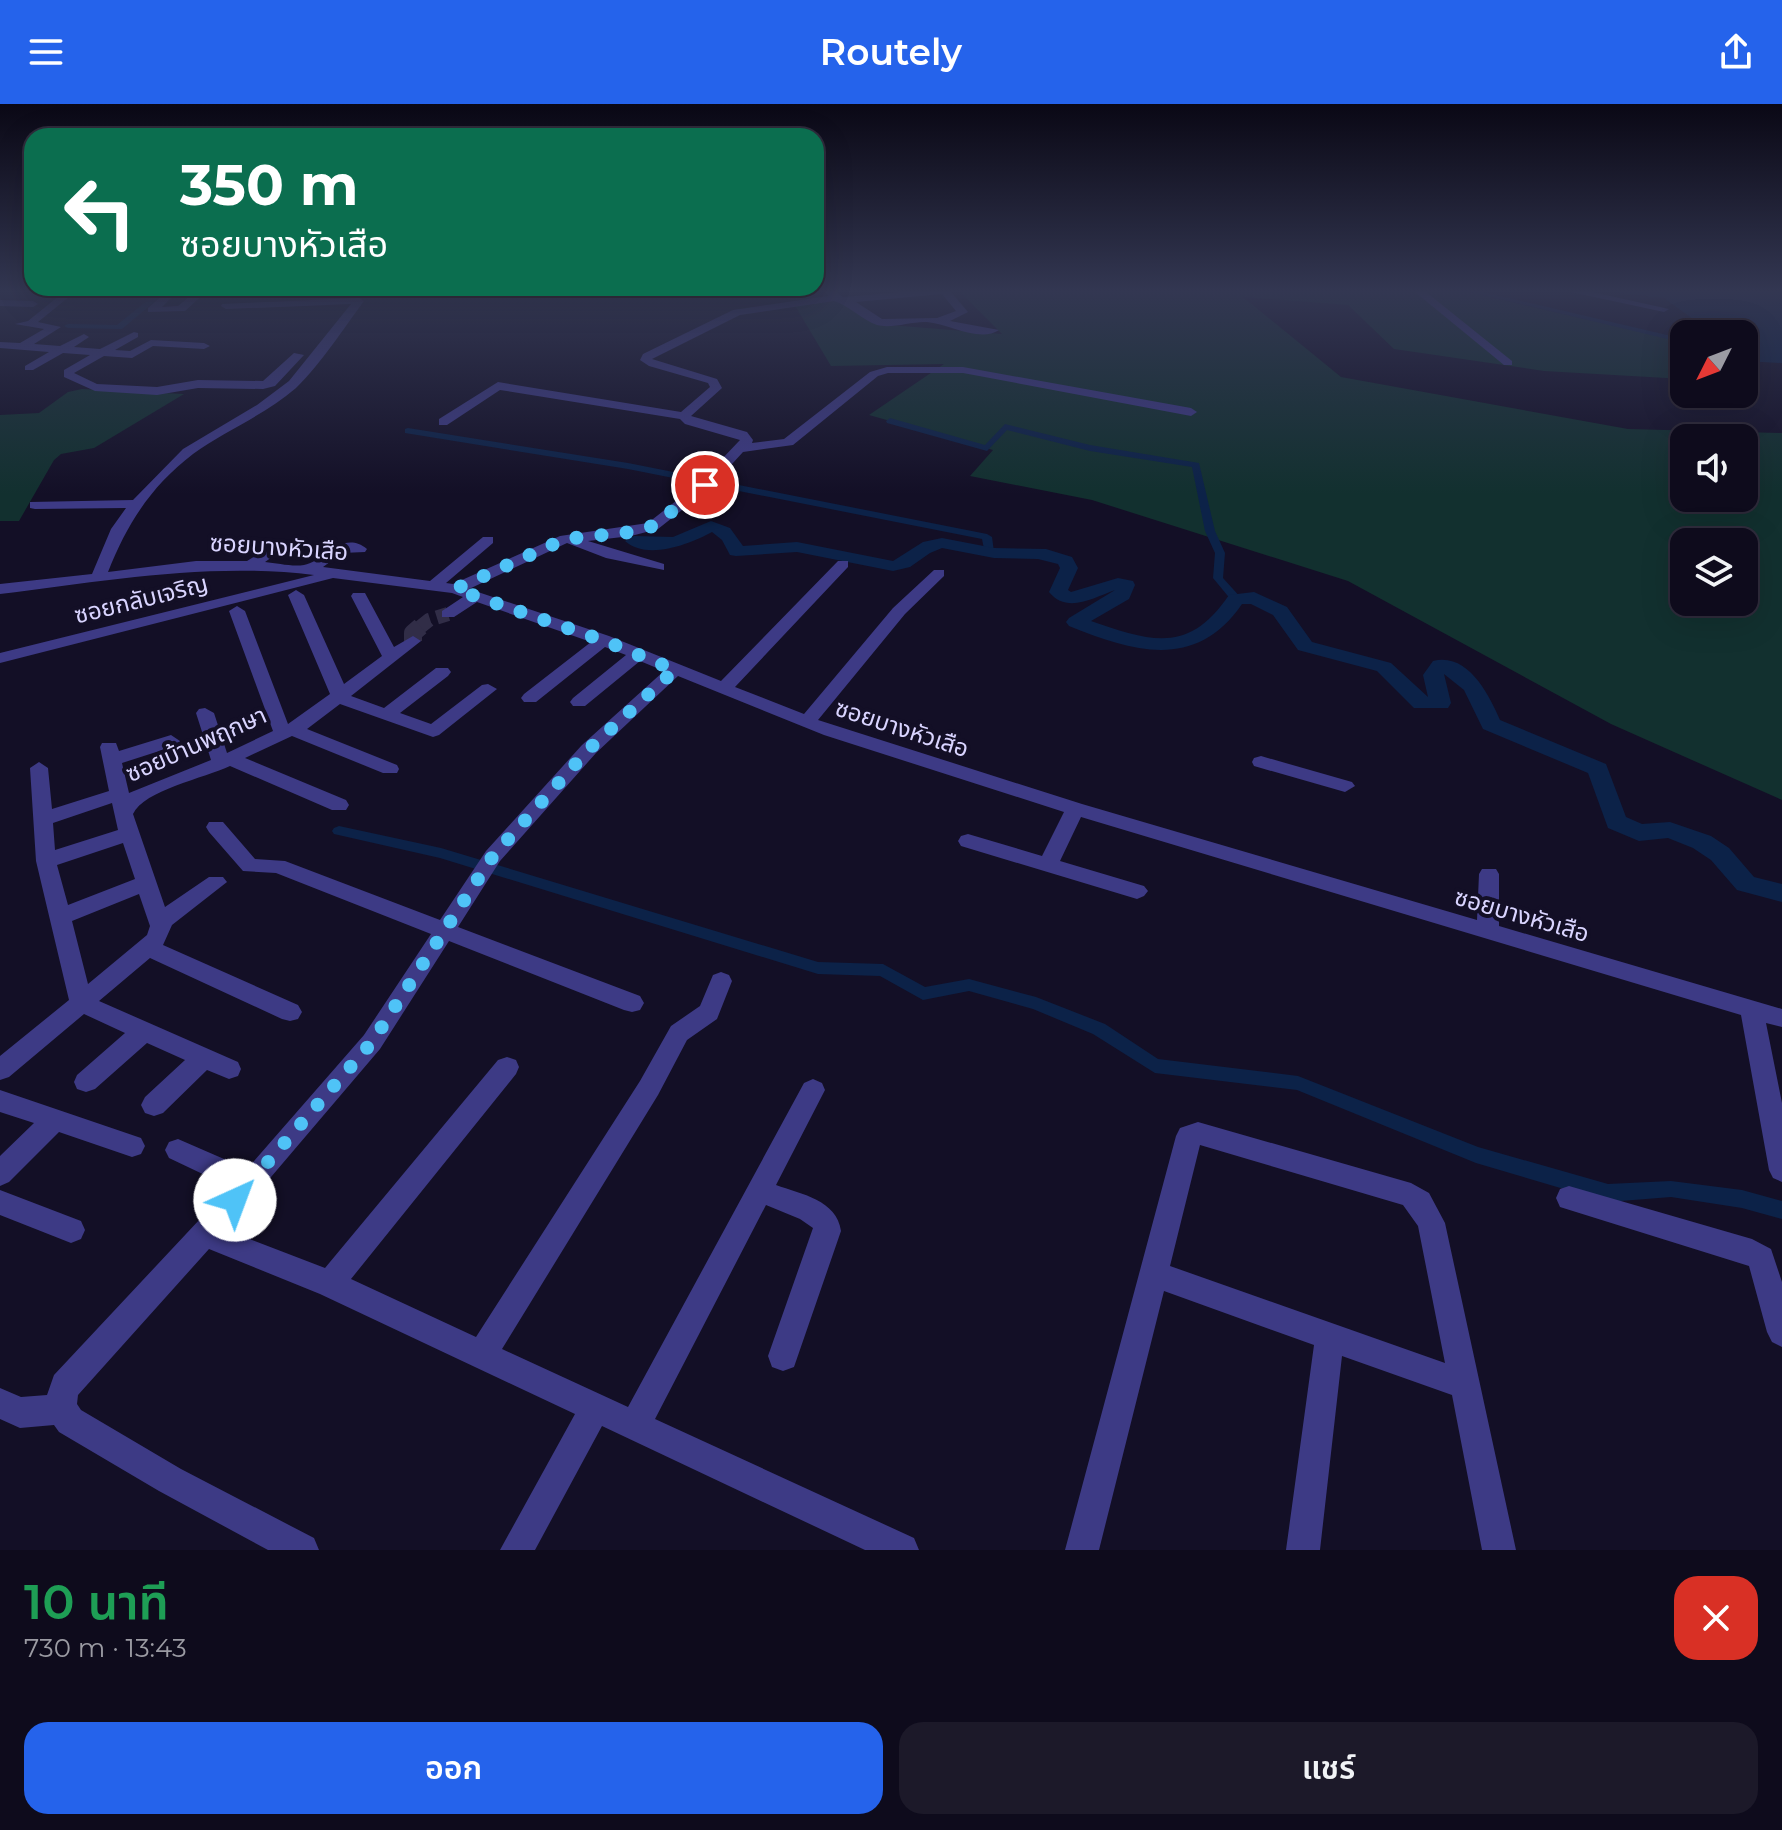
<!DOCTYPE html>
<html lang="th">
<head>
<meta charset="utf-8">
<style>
  :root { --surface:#0e0b1c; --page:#1c1929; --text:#f1f3f6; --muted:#9b9ba3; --line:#2e2b3b; --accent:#2563eb }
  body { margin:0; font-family:Montserrat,"Noto Sans Thai",sans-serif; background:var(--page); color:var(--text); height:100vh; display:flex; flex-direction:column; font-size:30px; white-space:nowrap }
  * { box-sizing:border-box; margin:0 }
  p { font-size:26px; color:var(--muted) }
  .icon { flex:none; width:44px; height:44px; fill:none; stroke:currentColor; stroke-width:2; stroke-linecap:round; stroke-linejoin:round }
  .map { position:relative; height:1446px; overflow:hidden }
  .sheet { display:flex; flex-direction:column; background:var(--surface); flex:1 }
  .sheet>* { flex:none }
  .guide { position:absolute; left:24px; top:24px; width:800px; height:168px; border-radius:24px; box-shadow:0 8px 32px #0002,0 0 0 2px var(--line); background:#0b6e4f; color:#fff; overflow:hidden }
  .needle { width:52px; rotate:228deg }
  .buttons { position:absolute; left:1670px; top:216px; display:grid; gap:16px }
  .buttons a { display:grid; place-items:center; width:88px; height:88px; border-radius:16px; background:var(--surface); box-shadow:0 8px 32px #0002,0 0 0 2px var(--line); font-size:40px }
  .pin { position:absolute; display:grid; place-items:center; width:68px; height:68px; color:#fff; margin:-34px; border:4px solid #fff; border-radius:50%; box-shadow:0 2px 8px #0007 }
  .me { position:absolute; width:88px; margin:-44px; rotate:43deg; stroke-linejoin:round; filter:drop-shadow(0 0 6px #0008) }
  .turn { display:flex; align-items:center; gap:28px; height:168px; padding:0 24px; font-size:36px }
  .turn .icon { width:104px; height:104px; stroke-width:2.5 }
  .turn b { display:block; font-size:56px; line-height:68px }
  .round { display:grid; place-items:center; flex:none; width:84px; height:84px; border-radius:24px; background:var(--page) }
  .overview { display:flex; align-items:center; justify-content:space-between; height:136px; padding:0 24px }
  h1 { font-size:48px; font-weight:600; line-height:60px; color:#1e9e55 }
  .primary-button { display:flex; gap:16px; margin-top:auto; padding:16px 24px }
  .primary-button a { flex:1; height:92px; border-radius:24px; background:var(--accent); color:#fff; font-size:32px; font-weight:600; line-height:92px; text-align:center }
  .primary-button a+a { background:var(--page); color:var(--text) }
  header { display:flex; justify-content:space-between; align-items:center; height:104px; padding:0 24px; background:var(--accent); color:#fff; font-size:36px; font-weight:600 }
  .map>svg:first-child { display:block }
</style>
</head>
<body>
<header><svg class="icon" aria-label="menu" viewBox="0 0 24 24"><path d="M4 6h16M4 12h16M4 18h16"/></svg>Routely<svg class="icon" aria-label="share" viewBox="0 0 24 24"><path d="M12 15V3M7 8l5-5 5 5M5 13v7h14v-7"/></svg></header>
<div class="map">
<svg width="1782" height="1446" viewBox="0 0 1782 1446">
  <rect width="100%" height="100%" fill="#130f26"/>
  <g fill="#12302f" fill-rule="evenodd">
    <path d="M960,188H1468L1684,238V275L1544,267L1394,245L1348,201L1243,193L1341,273L1628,325L1782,329V696L1611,620L1348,477L1092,396L970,372L993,346L869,311L944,260L831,262L794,200L837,196L877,220L1002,230ZM1684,334H1744V394H1684ZM1684,438H1744V498H1684Z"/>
    <polygon points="82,285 184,290 94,344 61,350 54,356 19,417 0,417 0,311 39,309 68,288"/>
  </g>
  <polygon fill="#0c2248" points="1612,188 1782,188 1782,259 1744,257 1744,230 1714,230 1664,194"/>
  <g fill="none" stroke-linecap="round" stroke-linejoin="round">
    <g fill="#0c2248" fill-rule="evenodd">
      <polygon points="158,188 166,188 122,225 68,224 64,222 68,220 117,221"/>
      <polygon points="1470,188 1483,188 1684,235 1684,239"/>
      <polygon points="890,314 985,341 1005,320 1090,341 1199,359 1215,427 1225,449 1223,474 1242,495 1236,498 1232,497 1213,474 1215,449 1205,427 1192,363 1090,347 1007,326 987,347 887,319 886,317"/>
      <polygon points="408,324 628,359 987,430 992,433 994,448 989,451 985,450 982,435 628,365 405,329 405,325"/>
      <polygon points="339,722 441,744 818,858 883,860 925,883 969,875 1036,893 1105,920 1158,955 1298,972 1478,1043 1608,1080 1671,1077 1742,1086 1782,1097 1782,1115 1742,1104 1671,1093 1608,1098 1476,1059 1297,986 1155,969 1093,930 1033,905 969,887 923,896 880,872 818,870 440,754 334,730 332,727 334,724"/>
    </g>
    <path fill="#0c2248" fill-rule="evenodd" d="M711,417L730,424L743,442L797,438L893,457L923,438L942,434L994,444L1046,445L1072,453L1078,464L1068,486L1071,488L1118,474L1133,477L1135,481L1129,495L1091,517C1152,538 1189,550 1229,491L1254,488L1287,503L1312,538L1391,559L1428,593L1423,571L1433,557C1468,548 1489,591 1500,616L1606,660L1626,713L1642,720L1670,718L1711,732L1729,744L1754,773L1782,780V798L1737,786L1711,756L1693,744L1668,734L1639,737L1608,724L1588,669L1483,625L1464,586L1444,570L1451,599L1448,604H1414L1377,567L1298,546L1273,511L1251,500H1242C1196,567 1134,548 1069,522L1066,518L1069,514L1115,486C1093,494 1067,510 1049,488L1060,464L1058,460L1038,455L994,454L942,444L930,449L910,463L893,467L797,448L736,452L730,451L722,436L712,428C690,440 647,457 625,437L634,432L673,433Z"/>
    <polyline stroke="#312d47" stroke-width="14" stroke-dasharray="14 7" stroke-linecap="butt" points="419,524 429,516 448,510"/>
    <polyline stroke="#312d47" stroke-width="18" stroke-dasharray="18 9" stroke-linecap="butt" points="413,537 413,529 421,522"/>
    <g fill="#3d3a85" fill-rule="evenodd">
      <polygon points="64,188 75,188 38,218 61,223 34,240 60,242 84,230 89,233 74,243 100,245 134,228 138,229 138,233 115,246 130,247 151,236 204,239 210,242 204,245 153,242 132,254 104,252 74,269 97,280 157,283 198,276 263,277 294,249 304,251 275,282 263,285 198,284 157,291 95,287 64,273 64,266 90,251 63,249 33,266 25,266 25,262 49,248 0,244 0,238 20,239 44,225 15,220 28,217"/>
      <polygon points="166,188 177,188 162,203 178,202 195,188 206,188 185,207 148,208 148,204"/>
      <path d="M826,188H836L843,193L903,188H951L968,208L950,217L999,226C980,239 949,220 927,218C912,217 892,225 877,221C862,216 850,202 834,197L740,211L652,255L717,275L722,284L691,312L747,328L753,336L752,339L784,335L870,268L887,263H963L1191,304L1197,308L1191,312L963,269H888L878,272L793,341L743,348L710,384L658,425L631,432L588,437L664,460V466L606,454L567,439L469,485L609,532L721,577L838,457H848V463L735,583L804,610L893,504L934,466H944V472L905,510L818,616L1082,700L1477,816L1479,770L1482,765H1496L1499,770V822L1782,905V923L1766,919L1782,999V1078L1773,1074L1769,1066L1741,911L1081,713L1060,757L1144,782L1148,787L1144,792L1137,795L961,742L958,737L961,732L968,730L1042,752L1064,708L824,631L678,572L596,649L500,757L458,823L640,892L644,899L640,906L632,908L624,906L449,837L380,945L226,1126L325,1164L498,956L507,953L516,956L519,963L516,970L351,1175L476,1233L640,977L671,922L700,902L713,871L721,868L729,871L732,877L717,915L687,936L658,991L502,1245L628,1303L804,979L813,975L822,979L825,986L776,1081C801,1090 837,1096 841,1127L794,1263L783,1267L772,1263L768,1252L813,1124L800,1115L766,1101L655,1315L914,1434L919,1446H865L602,1322L535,1446H500L575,1310L320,1190L209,1145L78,1291L77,1300L81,1306L181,1365L314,1434L319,1446H268L159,1387L59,1328L54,1321L20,1324L0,1315V1284L21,1293L47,1291L54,1271L230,1083L169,1054L165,1046L169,1038L178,1035L247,1065L364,931L431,830L276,769L243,767L209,728L206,723L209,718H223L255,755L285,757L440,816L486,747L582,641L664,567L640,557L585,602H573L570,598L573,594L626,551L605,543L536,598H524L521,594L524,590L591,538L477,498L454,513H442V507L463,493L452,489L333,474L0,559V549L314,471C209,458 105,477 0,490V480L92,470L111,425L126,404L35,405L30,404V398L133,396L183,345L257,301L289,277L351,200L226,205L221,202L222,200L359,194L364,197C344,224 320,261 296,284C265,311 226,326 193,350C151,382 127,420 108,468L196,457H247L281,436L288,440L286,443L265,458C277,459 292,463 304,461C324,458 342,425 367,445L365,448L342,449L323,463L430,477L483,433H493V439L446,479L453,480L560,432L648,419L700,378L740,336L685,320L680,315L500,286L447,321H439V315L498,278L681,308L710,283L708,279L649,262L640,256L643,250L733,206L828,192ZM942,190L956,207L937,214L882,215L856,198Z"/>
      <polygon points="1415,188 1426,188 1512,257 1512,261 1504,261"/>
      <polygon points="1571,188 1592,188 1669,205 1664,208"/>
      <polygon points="0,196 33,197 38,200 33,203 0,202"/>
      <path d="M296,486L304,491L344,580L382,552L351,492L353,489H365L394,543L413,532L421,537L351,592L384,604L436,564H448L451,568L448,572L400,609L431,620L482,581L488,580L497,585L439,631L433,633L340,600L307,625L397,661L399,665L397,669H383L292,632L245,654L346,696L349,701L346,706H332L230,662C205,674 144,686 133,710L165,803L209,773H223L227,778L172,821L163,841L298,901L302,908L298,915L290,917L282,915L150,854L99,897L238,958L241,965L238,972L229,975L207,966L163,1009L154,1012L145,1009L141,1001L145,993L185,956L147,939L95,985L86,988L77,985L74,978L77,971L125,929L84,910L9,973L0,976V952L69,896L36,757L30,664L39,658L48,664L52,705L109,687L100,643L102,639H116L119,647L171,631L180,637L178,641L122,659L129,689L211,656L196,609L199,605L205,604L214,609L227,649L273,627L229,507L237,502L245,507L288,620L330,590L288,491ZM112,699L118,726L55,746L53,719ZM123,739L135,775L68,801L57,761ZM139,790L150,822L147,831L88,880L72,817Z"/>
      <polygon points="1261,652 1352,678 1355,682 1345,688 1254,662 1252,658 1254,654"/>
      <polygon points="0,986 141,1034 145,1042 141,1050 132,1053 59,1028 9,1078 0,1082 0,1052 34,1019 0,1008"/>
      <path d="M1198,1018L1411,1079L1429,1089L1445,1119L1516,1446H1482L1452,1291L1342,1252L1320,1446H1286L1314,1241L1164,1187L1099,1446H1065L1176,1032L1180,1024ZM1200,1041L1403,1101L1418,1122L1445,1259L1170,1162Z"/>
      <polygon points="1569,1082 1752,1135 1771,1145 1782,1178 1782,1243 1772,1238 1767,1228 1749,1162 1560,1103 1556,1094 1560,1085"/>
      <polygon points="0,1086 81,1117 85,1126 81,1135 71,1139 0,1111"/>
    </g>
  </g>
  <linearGradient id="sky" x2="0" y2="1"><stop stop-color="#0a0815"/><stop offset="0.48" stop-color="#333752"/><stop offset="1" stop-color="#333752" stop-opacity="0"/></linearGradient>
  <rect width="1782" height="390" fill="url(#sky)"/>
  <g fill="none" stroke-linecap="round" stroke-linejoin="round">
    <polyline stroke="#4fc3f7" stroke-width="14" stroke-dasharray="0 25.2" points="235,1096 372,938 493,752 589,645 675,566 605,537 455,485 565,435 631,428 653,422 705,381"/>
  </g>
  <g text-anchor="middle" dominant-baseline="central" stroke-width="8" stroke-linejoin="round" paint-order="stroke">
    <g font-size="24" fill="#d9d4ff" stroke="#130f26">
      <text transform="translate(279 443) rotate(4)">ซอยบางหัวเสือ</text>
      <text transform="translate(141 495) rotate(-14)">ซอยกลับเจริญ</text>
      <text transform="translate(902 624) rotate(18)">ซอยบางหัวเสือ</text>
      <text transform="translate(196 640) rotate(-24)">ซอยบ้านพฤกษา</text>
      <text transform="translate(1522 811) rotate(16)">ซอยบางหัวเสือ</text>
    </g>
  </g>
</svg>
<div class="buttons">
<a><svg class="needle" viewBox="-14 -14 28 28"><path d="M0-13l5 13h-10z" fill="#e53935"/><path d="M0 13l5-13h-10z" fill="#9b9ba3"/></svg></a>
<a><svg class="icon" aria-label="sound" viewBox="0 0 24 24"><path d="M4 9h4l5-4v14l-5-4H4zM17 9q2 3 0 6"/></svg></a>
<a><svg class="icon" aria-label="layers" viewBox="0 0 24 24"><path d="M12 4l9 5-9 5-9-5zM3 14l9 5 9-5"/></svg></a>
</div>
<div class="pin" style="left:705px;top:381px;background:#d93025"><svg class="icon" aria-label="arrive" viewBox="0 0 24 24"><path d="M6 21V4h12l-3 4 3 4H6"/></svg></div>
<svg class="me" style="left:235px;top:1096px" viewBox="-20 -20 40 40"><circle r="19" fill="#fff"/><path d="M0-13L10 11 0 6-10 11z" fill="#4fc3f7"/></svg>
<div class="guide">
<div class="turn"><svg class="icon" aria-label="left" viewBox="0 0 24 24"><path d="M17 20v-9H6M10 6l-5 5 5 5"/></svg><div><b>350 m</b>ซอยบางหัวเสือ</div></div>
</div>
</div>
<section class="sheet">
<div class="overview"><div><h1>10 นาที</h1><p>730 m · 13:43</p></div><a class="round" style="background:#d93025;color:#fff"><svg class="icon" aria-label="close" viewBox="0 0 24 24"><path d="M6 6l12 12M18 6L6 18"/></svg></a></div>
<div class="primary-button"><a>ออก</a><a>แชร์</a></div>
</section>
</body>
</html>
